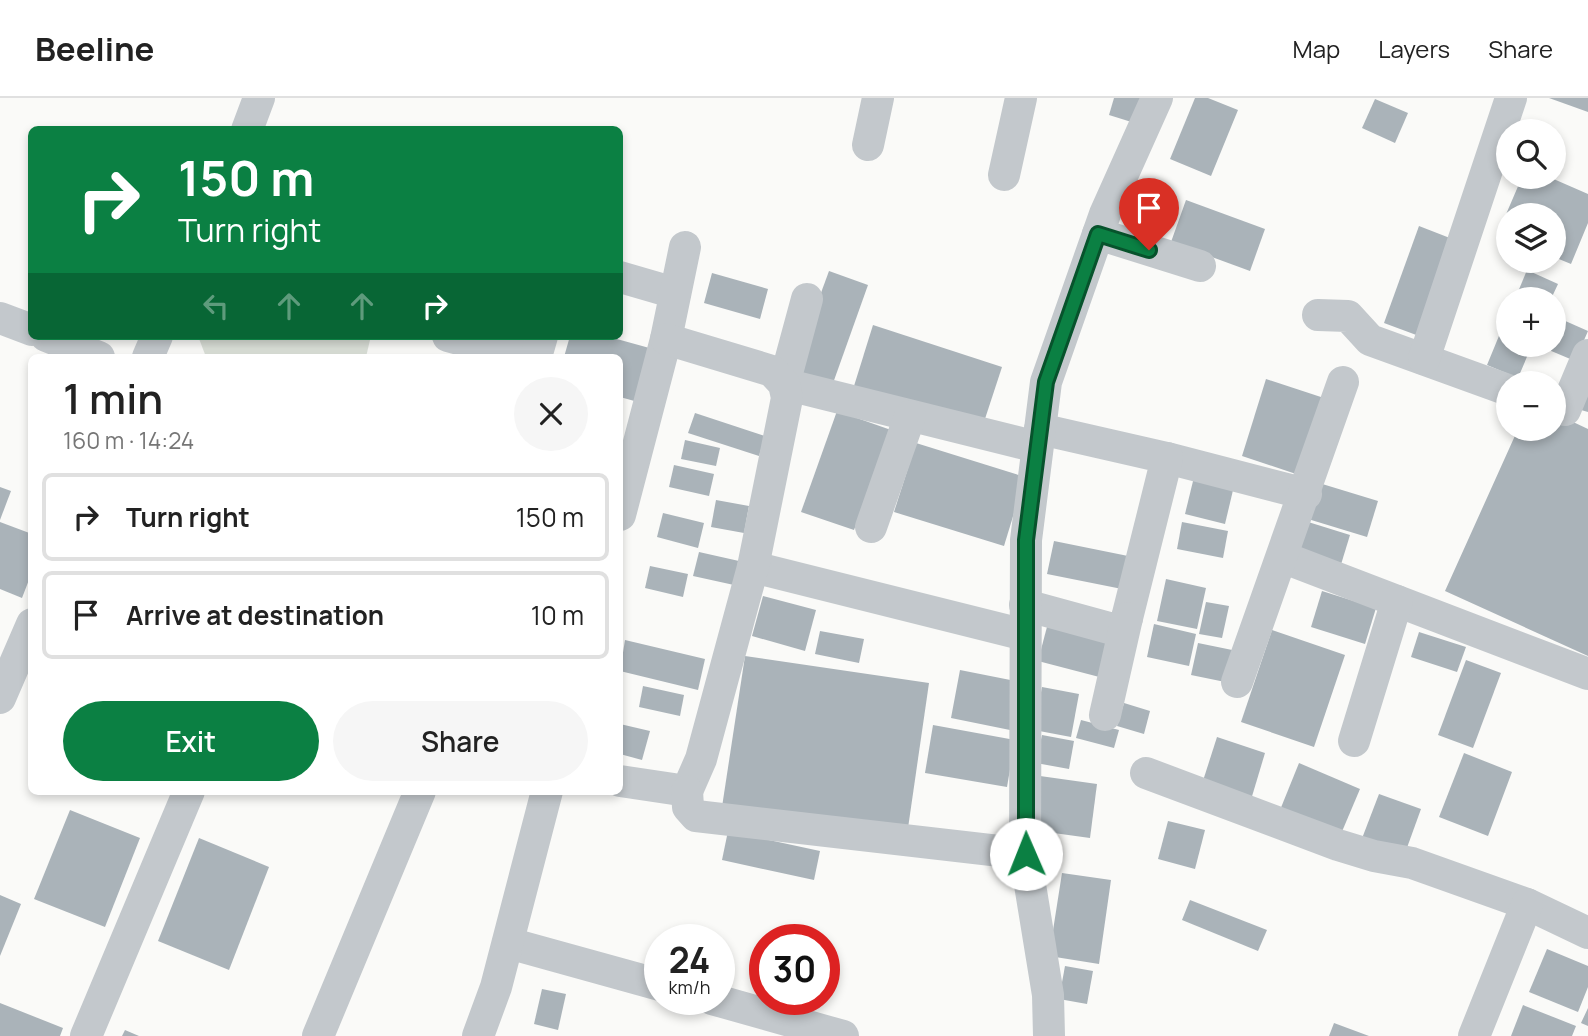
<!DOCTYPE html>
<html lang="en">
<head>
<meta charset="utf-8">
<style>
  :root { --surface:#fff; --page:#f6f6f6; --text:#222; --muted:#767676; --line:#e0e0e0; --accent:#0b8043 }
  body { margin:0; font-family:Manrope,sans-serif; background:var(--page); color:var(--text); height:100vh; display:flex; flex-direction:column; font-size:26px; white-space:nowrap }
  * { box-sizing:border-box; margin:0 }
  p { font-size:23px; color:var(--muted) }
  .icon { flex:none; width:38px; height:38px; fill:none; stroke:currentColor; stroke-width:2; stroke-linecap:round; stroke-linejoin:round }
  .map { position:relative; flex:1; overflow:hidden }
  .side { position:absolute; left:28px; top:256px; width:595px; height:441px; display:flex; flex-direction:column; background:var(--surface); border-radius:10px; box-shadow:0 4px 10px #0003 }
  .side>* { flex:none }
  .guide { position:absolute; left:28px; top:28px; width:595px; height:214px; border-radius:10px; box-shadow:0 4px 10px #0003; background:#0b8043; color:#fff; overflow:hidden }
  .buttons { position:absolute; left:1496px; top:21px; display:grid; gap:14px }
  .buttons a { display:grid; place-items:center; width:70px; height:70px; border-radius:50%; background:var(--surface); box-shadow:0 4px 10px #0003; font-size:35px }
  .speed { position:absolute; left:644px; top:826px; display:flex; gap:14px; font-size:35px; font-weight:700; text-align:center }
  .speed>* { display:grid; place-content:center; width:91px; height:91px; border-radius:50%; background:var(--surface); box-shadow:0 4px 10px #0003; line-height:1 }
  .speed small { font-size:18px; font-weight:400 }
  .speed .limit { border:10px solid #d22; background:#fff; color:#111 }
  .pin { position:absolute; display:grid; place-items:center; width:60px; height:60px; color:#fff; margin:-72px -30px; border-radius:50% 50% 50% 0; rotate:-45deg; box-shadow:0 0 7px #0007 }
  .pin .icon { rotate:45deg }
  .me { position:absolute; width:77px; margin:-38px; rotate:359deg; stroke-linejoin:round; filter:drop-shadow(0 0 5px #0008) }
  .turn { display:flex; align-items:center; gap:24px; height:147px; padding:0 35px; font-size:32px }
  .turn .icon { width:91px; height:91px; stroke-width:2.5 }
  .turn b { display:block; font-size:49px; line-height:60px }
  .lanes { display:flex; align-items:center; height:66px; padding:0 35px; background:#0003; justify-content:center; gap:35px; direction:ltr }
  .lanes .off { opacity:.35 }
  .round { display:grid; place-items:center; flex:none; width:74px; height:74px; border-radius:37px; background:var(--page) }
  .head { display:flex; align-items:center; justify-content:space-between; height:119px; padding:0 35px }
  h1 { font-size:42px; font-weight:600; line-height:52px }
  .button { display:flex; gap:14px; margin-top:auto; padding:14px 35px }
  .button a { flex:1; height:80px; border-radius:42px; background:var(--accent); color:#fff; font-size:28px; font-weight:600; line-height:80px; text-align:center }
  .button a+a { background:var(--page); color:var(--text) }
  ul { padding:0; list-style:none }
  li { display:flex; align-items:center; gap:21px; height:88px; margin:0 14px 10px; padding:0 21px; border:4px solid var(--line); border-radius:10px }
  li div { flex:1 }
  li b { display:block; font-size:26px }
  li em { font-style:normal }
  header { display:flex; align-items:center; gap:42px; box-sizing:border-box; height:98px; padding:0 35px; background:var(--surface); border-bottom:2px solid var(--line) }
  header strong { font-size:33px }
  nav { display:flex; gap:38px; margin-inline-start:auto; font-size:24px }
  .map>svg:first-child { display:block }
</style>
</head>
<body>
<header>
<strong>Beeline</strong>
<nav><a>Map</a><a>Layers</a><a>Share</a></nav>
</header>
<div class="map">
<svg width="1588" height="938" viewBox="0 0 1588 938">
  <rect width="100%" height="100%" fill="#fafaf8"/>
  <polygon fill="#dadfd7" points="198,238 356,238 370,242 366,259 206,259"/>
  <g fill="#aab3b9">
    <polygon points="1114,0 1149,0 1141,27 1109,17"/>
    <polygon points="1195,0 1208,0 1238,12 1211,78 1170,61"/>
    <polygon points="1549,0 1588,0 1588,14"/>
    <polygon points="1375,1 1408,15 1395,45 1362,30"/>
    <polygon points="1522,79 1549,79 1588,96 1588,125 1571,166 1554,159 1554,117 1508,117 1508,140 1498,135"/>
    <polygon points="1186,102 1265,131 1250,173 1171,144"/>
    <polygon points="1419,128 1455,142 1419,238 1384,225"/>
    <polygon points="1527,172 1558,186 1551,201 1515,201"/>
    <polygon points="829,173 868,187 832,288 792,274"/>
    <polygon points="712,175 768,191 760,221 704,205"/>
    <polygon points="1508,216 1508,247 1532,247 1518,280 1487,267"/>
    <polygon points="1554,218 1588,233 1575,263 1537,247 1554,247"/>
    <polygon points="873,227 1002,269 982,330 854,288"/>
    <polygon points="570,238 606,238 653,251 638,304 620,299 620,259 564,259"/>
    <polygon points="1266,281 1327,301 1302,378 1242,358"/>
    <polygon points="1588,292 1588,314 1581,312"/>
    <polygon points="837,313 891,332 854,432 801,414"/>
    <polygon points="695,315 765,338 759,358 688,335"/>
    <polygon points="1554,315 1588,331 1588,558 1445,493 1518,331 1554,331"/>
    <polygon points="685,342 720,350 716,368 681,361"/>
    <polygon points="916,345 1025,379 1004,448 894,414"/>
    <polygon points="674,367 714,376 709,398 669,389"/>
    <polygon points="1194,379 1234,388 1225,426 1185,416"/>
    <polygon points="1319,385 1378,403 1367,439 1308,421"/>
    <polygon points="0,389 11,393 0,422"/>
    <polygon points="716,402 749,408 744,435 711,429"/>
    <polygon points="663,415 704,425 698,450 657,439"/>
    <polygon points="1305,423 1350,437 1339,473 1293,459"/>
    <polygon points="0,424 32,436 32,474 22,500 0,491"/>
    <polygon points="1182,424 1228,433 1223,460 1177,451"/>
    <polygon points="1054,443 1133,459 1127,492 1047,476"/>
    <polygon points="699,454 739,463 734,487 693,478"/>
    <polygon points="650,468 688,476 683,499 645,490"/>
    <polygon points="1166,481 1206,490 1197,531 1157,523"/>
    <polygon points="1322,493 1376,510 1365,546 1311,529"/>
    <polygon points="763,498 816,512 805,553 752,538"/>
    <polygon points="1206,504 1229,508 1222,540 1199,536"/>
    <polygon points="1048,525 1117,544 1107,581 1038,563"/>
    <polygon points="1154,526 1196,536 1189,568 1147,559"/>
    <polygon points="1272,532 1345,557 1314,649 1241,624"/>
    <polygon points="820,533 864,541 859,565 815,556"/>
    <polygon points="1419,534 1466,549 1457,574 1411,559"/>
    <polygon points="625,542 705,561 698,592 620,573"/>
    <polygon points="1198,545 1242,554 1235,586 1191,577"/>
    <polygon points="745,558 929,585 907,737 722,709"/>
    <polygon points="1466,562 1501,575 1473,650 1438,637"/>
    <polygon points="960,572 1020,584 1010,632 951,620"/>
    <polygon points="643,588 684,597 680,618 639,609"/>
    <polygon points="1042,589 1079,596 1071,639 1034,632"/>
    <polygon points="1124,605 1150,613 1144,636 1117,628"/>
    <polygon points="1081,622 1119,632 1114,650 1076,640"/>
    <polygon points="620,626 650,633 642,662 620,656"/>
    <polygon points="933,627 1015,642 1007,689 925,675"/>
    <polygon points="1042,637 1074,643 1069,671 1036,665"/>
    <polygon points="1217,639 1265,655 1250,705 1201,689"/>
    <polygon points="1464,655 1512,674 1488,738 1439,719"/>
    <polygon points="1299,665 1360,691 1338,743 1278,717"/>
    <polygon points="1040,678 1097,686 1090,740 1032,732"/>
    <polygon points="1379,696 1421,711 1404,758 1361,743"/>
    <polygon points="70,712 140,740 105,829 34,801"/>
    <polygon points="1168,723 1205,732 1195,771 1158,761"/>
    <polygon points="728,733 820,753 814,782 722,762"/>
    <polygon points="199,740 269,769 229,872 158,843"/>
    <polygon points="1062,775 1111,782 1099,866 1049,858"/>
    <polygon points="0,797 21,806 0,858"/>
    <polygon points="1190,802 1267,832 1258,853 1182,822"/>
    <polygon points="1547,851 1588,868 1588,889 1578,914 1529,894"/>
    <polygon points="1065,868 1093,873 1087,906 1059,901"/>
    <polygon points="542,891 566,896 558,932 534,926"/>
    <polygon points="0,905 63,930 60,938 0,938"/>
    <polygon points="1523,907 1576,928 1572,938 1511,938"/>
    <polygon points="1588,910 1588,928 1581,925"/>
    <polygon points="1334,925 1369,938 1329,938"/>
    <polygon points="125,932 139,938 122,938"/>
  </g>
  <g fill="none" stroke-linecap="round" stroke-linejoin="round">
    <g stroke="#c3c8cc" stroke-width="32">
      <polyline points="247,32 259,0"/>
      <polyline points="868,47 878,0"/>
      <polyline points="1004,77 1021,0"/>
      <polyline points="1098,136 1200,168"/>
      <polyline points="620,179 675,195"/>
      <polyline points="807,201 784,286 1037,349"/>
      <polyline points="1318,217 1348,218 1370,242 1508,292"/>
      <polyline points="0,220 32,232"/>
      <polyline points="46,238 99,259"/>
      <polyline points="448,238 525,259"/>
      <polyline points="148,259 157,238"/>
      <polyline points="536,259 542,238"/>
      <polyline points="1424,261 1511,0"/>
      <polyline points="1565,312 1588,257"/>
      <polyline points="1167,360 1306,396"/>
      <polyline points="620,417 666,241 685,149"/>
      <polyline points="871,429 910,318"/>
      <polyline points="1282,459 1588,576"/>
      <polyline points="753,469 1025,537"/>
      <polyline points="1025,507 1120,533 1127,520 1167,360 1040,331"/>
      <polyline points="1237,584 1343,284"/>
      <polyline points="0,600 32,526"/>
      <polyline points="1105,617 1127,520"/>
      <polyline points="1354,643 1397,503"/>
      <polyline points="1146,675 1338,747 1374,758 1412,765 1527,806 1588,835"/>
      <polyline points="620,683 687,693 701,661 753,469 787,300 784,286 772,273 666,241"/>
      <polyline points="687,693 688,709 696,718 1025,756"/>
      <polyline points="508,845 660,887"/>
      <polyline points="712,901 843,938"/>
      <polyline points="86,938 189,693"/>
      <polyline points="318,938 420,693"/>
      <polyline points="478,938 496,889 547,693"/>
      <polyline points="1049,938 1048,897 1025,756 1026,442 1046,284 1105,116 1157,0"/>
      <polyline points="1474,938 1527,806"/>
    </g>
  </g>
  <g fill="none" stroke-linecap="round" stroke-linejoin="round">
    <defs>
      <polyline id="route" points="1026,756 1026,442 1046,284 1098,136 1149,152"/>
    </defs>
    <use href="#route" stroke="#07532c" stroke-width="18"/>
    <use href="#route" stroke="#0b8043" stroke-width="12"/>
  </g>
</svg>
<div class="buttons">
<a><svg class="icon" aria-label="search" viewBox="0 0 24 24"><circle cx="10" cy="10" r="6"/><path d="M15 15l6 6"/></svg></a>
<a><svg class="icon" aria-label="layers" viewBox="0 0 24 24"><path d="M12 4l9 5-9 5-9-5zM3 14l9 5 9-5"/></svg></a>
<a>+</a>
<a>−</a>
</div>
<div class="speed"><div>24<small>km/h</small></div><div class="limit">30</div></div>
<div class="pin" style="left:1149px;top:152px;background:#d93025"><svg class="icon" aria-label="arrive" viewBox="0 0 24 24"><path d="M6 21V4h12l-3 4 3 4H6"/></svg></div>
<svg class="me" style="left:1026px;top:756px" viewBox="-20 -20 40 40"><circle r="19" fill="#fff"/><path d="M0-13L10 11 0 6-10 11z" fill="#0b8043"/></svg>
<div class="guide">
<div class="turn"><svg class="icon" aria-label="right" viewBox="0 0 24 24"><path d="M7 20v-9h11M14 6l5 5-5 5"/></svg><div><b>150 m</b>Turn right</div></div>
<div class="lanes"><svg class="icon off" aria-label="left" viewBox="0 0 24 24"><path d="M17 20v-9H6M10 6l-5 5 5 5"/></svg><svg class="icon off" aria-label="ahead" viewBox="0 0 24 24"><path d="M12 20V5M6 11l6-6 6 6"/></svg><svg class="icon off" aria-label="ahead" viewBox="0 0 24 24"><path d="M12 20V5M6 11l6-6 6 6"/></svg><svg class="icon" aria-label="right" viewBox="0 0 24 24"><path d="M7 20v-9h11M14 6l5 5-5 5"/></svg></div>
</div>
<section class="side">
<div class="head"><div><h1>1 min</h1><p>160 m · 14:24</p></div><a class="round"><svg class="icon" aria-label="close" viewBox="0 0 24 24"><path d="M6 6l12 12M18 6L6 18"/></svg></a></div>
<ul>
<li><svg class="icon" aria-label="right" viewBox="0 0 24 24"><path d="M7 20v-9h11M14 6l5 5-5 5"/></svg><div><b>Turn right</b></div><em>150 m</em></li>
<li><svg class="icon" aria-label="arrive" viewBox="0 0 24 24"><path d="M6 21V4h12l-3 4 3 4H6"/></svg><div><b>Arrive at destination</b></div><em>10 m</em></li>
</ul>
<div class="button"><a>Exit</a><a>Share</a></div>
</section>
</div>
</body>
</html>
